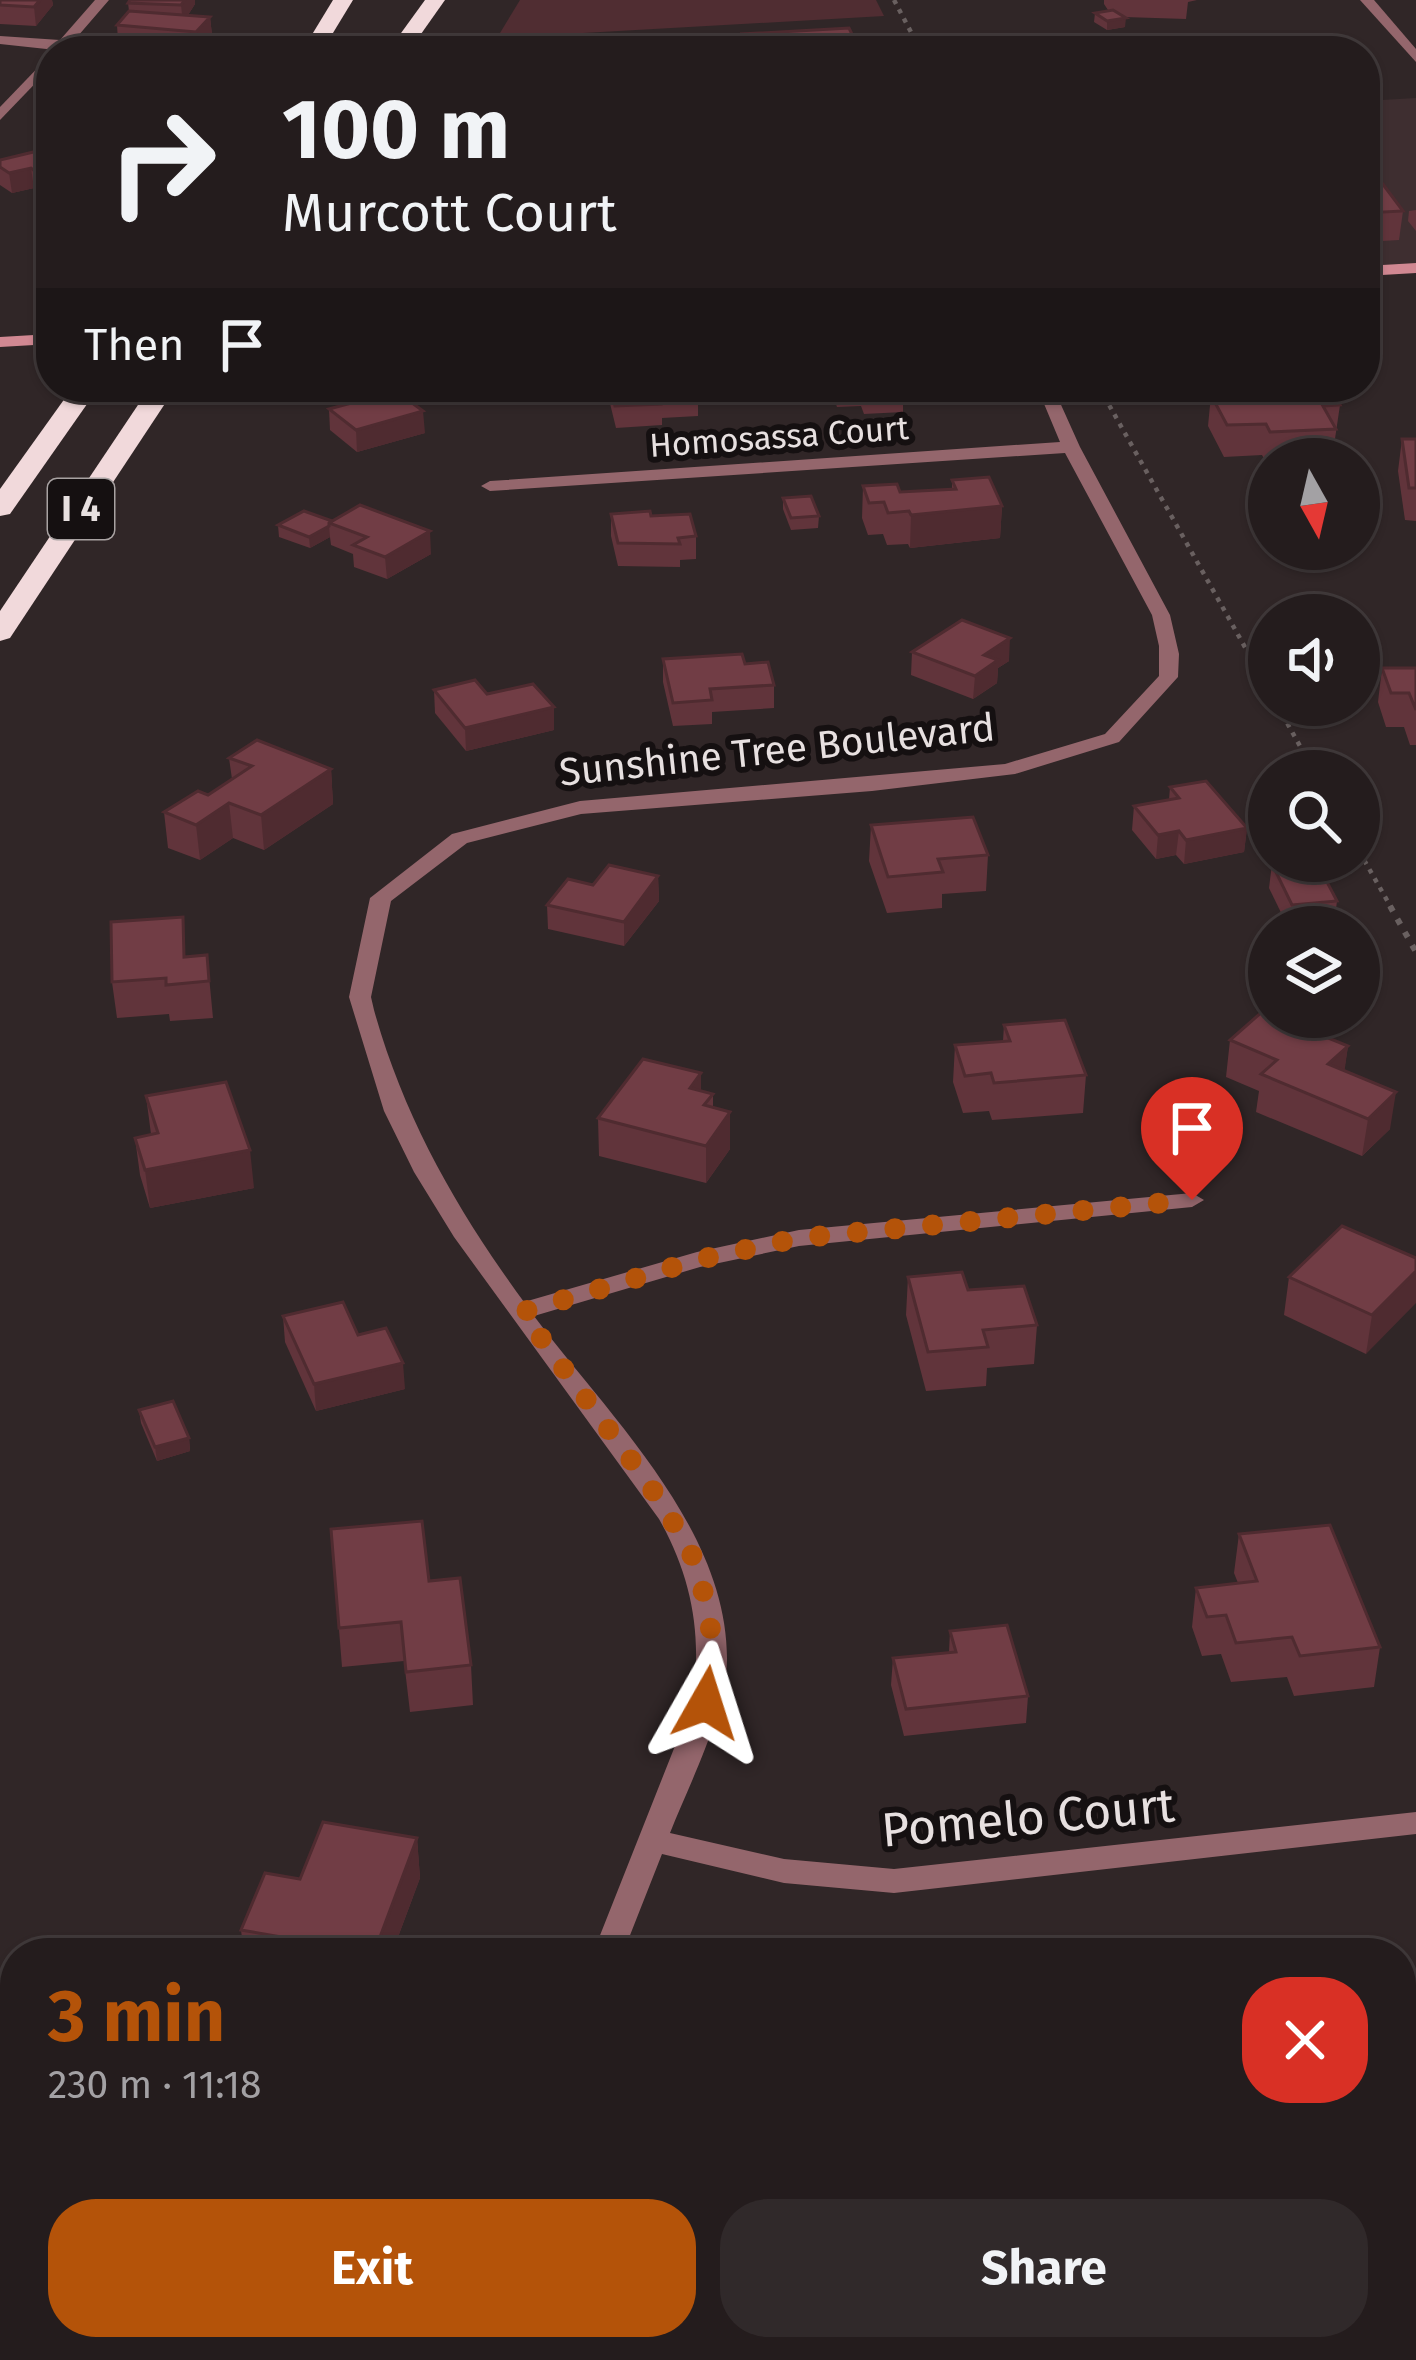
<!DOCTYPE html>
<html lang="en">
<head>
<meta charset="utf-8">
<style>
  :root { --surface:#241c1d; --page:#30292a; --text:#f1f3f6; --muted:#a3a1a4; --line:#413a3b; --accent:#b45309 }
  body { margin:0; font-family:"Fira Sans",sans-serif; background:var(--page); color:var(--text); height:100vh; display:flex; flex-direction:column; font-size:45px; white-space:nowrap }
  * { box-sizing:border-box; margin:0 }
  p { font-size:39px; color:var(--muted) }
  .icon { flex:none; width:66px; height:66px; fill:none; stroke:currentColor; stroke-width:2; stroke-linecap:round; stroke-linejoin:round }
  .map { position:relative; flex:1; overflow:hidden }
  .side { position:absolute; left:0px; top:1938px; width:1416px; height:423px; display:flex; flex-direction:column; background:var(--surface); border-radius:48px 48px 0 0; box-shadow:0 3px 9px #0004,0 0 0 3px var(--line) }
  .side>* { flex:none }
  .hud { position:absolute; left:36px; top:36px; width:1344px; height:366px; border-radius:48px; box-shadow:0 3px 9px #0004,0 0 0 3px var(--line); background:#241c1d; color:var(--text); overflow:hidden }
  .needle { width:78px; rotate:172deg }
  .controls { position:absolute; left:1248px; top:438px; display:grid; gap:24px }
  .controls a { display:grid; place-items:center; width:132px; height:132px; border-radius:50%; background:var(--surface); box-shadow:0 3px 9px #0004,0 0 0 3px var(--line); font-size:60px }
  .pin { position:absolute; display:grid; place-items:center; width:102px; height:102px; color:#fff; margin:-123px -51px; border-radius:50% 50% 50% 0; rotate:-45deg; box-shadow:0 0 12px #0007 }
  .pin .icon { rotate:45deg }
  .me { position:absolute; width:132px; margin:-66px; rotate:6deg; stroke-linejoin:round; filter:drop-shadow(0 0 9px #0008) }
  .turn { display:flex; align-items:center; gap:42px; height:252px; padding:0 48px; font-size:54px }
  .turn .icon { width:156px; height:156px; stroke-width:2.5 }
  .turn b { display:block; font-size:84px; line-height:102px }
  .then { display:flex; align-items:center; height:114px; padding:0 48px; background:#0003; gap:24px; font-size:45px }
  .round { display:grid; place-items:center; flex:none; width:126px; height:126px; border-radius:48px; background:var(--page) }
  .summary { display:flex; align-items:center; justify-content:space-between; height:204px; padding:0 48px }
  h1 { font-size:72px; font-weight:700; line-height:90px; color:var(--accent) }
  .cta { display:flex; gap:24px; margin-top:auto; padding:24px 48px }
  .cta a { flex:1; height:138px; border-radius:48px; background:var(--accent); color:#fff; font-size:48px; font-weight:700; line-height:138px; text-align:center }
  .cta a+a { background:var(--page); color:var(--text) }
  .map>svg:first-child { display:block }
</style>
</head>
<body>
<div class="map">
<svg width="1416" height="2360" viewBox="0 0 1416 2360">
  <rect width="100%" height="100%" fill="#302627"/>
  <polygon fill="#3e2e30" points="1416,98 1416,263 1365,266 1365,101"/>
  <polygon fill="#502d32" points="520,0 876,0 884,16 497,38"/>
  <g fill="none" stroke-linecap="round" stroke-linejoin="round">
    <g stroke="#696060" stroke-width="4.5" stroke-dasharray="4.5 6" stroke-linecap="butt">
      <polyline points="894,0 921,51"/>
      <polyline points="1099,387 1269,690"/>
      <polyline points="1277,705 1314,771"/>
      <polyline points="1359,851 1392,909"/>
    </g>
    <polyline stroke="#696060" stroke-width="6" stroke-dasharray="6 9" stroke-linecap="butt" points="1390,906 1416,952"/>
    <g fill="#94666c" fill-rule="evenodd">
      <polygon points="95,0 109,0 65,51 0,44 0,36 60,40"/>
      <polygon points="1360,0 1374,0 1416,49 1416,62"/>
      <polygon points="51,54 51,67 0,120 0,107"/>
      <path d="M1037,387H1053L1080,447L1170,615L1179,654L1178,677L1119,742L1015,774L872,791L581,814L467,843L391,901L371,997L374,1010C404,1118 458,1212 524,1302L697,1252L799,1230L1192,1193L1204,1200L1192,1207L799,1246L700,1267L534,1316C608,1415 728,1529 727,1660C726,1714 690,1782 670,1833L784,1859L894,1869L1416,1812V1834L894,1893L784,1883L662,1854L623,1953H593L692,1703C703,1637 692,1577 659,1519L454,1237L414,1172L384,1111L349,997L370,898L452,834L580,801L1005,764L1105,734L1159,676V646L1152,615L1065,453L490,491L481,486L490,481L1060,442Z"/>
      <rect x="475" y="2346" width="34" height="14"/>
    </g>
    <g fill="#d18892" fill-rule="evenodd">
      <polygon points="1416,263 1416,273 1365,276 1365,266"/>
      <polygon points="51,334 51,344 0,347 0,337"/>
    </g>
    <g fill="#f1d9db" fill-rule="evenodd">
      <polygon points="333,0 353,0 322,51 302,51"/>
      <polygon points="425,0 445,0 409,51 388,51"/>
      <polygon points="73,387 99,387 10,514 0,516 0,489"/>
      <polygon points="150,387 176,387 10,638 0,641 0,611"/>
    </g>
  </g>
  <g fill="#61343b">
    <polygon points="0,0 52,0 53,5 36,26 0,24"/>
    <polygon points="1104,0 1197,0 1188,2 1186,19 1124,17 1125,27 1107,30 1094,22 1095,13 1108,10 1104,4"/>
    <polygon points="128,3 195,4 188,15 210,17 212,35 198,50 134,45 134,51 85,51 118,41 117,25 129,11"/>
    <polygon points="742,34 860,51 742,51"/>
    <polygon points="1365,137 1372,146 1369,165 1365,166"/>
    <polygon points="51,153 51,192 42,194 34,188 12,193 0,185 0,160"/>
    <polygon points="1365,184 1403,211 1399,240 1365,242"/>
    <polygon points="1416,210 1416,231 1408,221 1409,211"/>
    <polygon points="606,387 696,387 698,395 698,416 662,418 662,425 616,428"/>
    <polygon points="830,387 923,387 922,402 903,403 903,412 864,414 861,406 837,407"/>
    <polygon points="1231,387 1279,387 1281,392 1340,405 1332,459 1269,459 1269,464 1267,464 1262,455 1224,457 1208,426 1211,395 1230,394"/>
    <polygon points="329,409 425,433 357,452 330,430"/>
    <polygon points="1402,439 1416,439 1416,521 1405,520 1398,471"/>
    <polygon points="952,480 1002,506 1000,538 910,548 908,544 887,545 883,534 868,535 862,518 863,486 900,492 952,489"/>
    <polygon points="783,498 819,516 818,528 791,530 783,509"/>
    <polygon points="304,511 431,554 387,579 354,567 353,554 331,545 330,537 310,548 279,537 278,525"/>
    <polygon points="611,514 651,516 696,536 696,559 680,560 680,567 618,566 611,536"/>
    <polygon points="912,652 1009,661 998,668 997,683 973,699 911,675"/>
    <polygon points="663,659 745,664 774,685 774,708 712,712 712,724 673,726 663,682"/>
    <polygon points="1382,668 1416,668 1416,745 1410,745 1404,727 1386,727 1378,702"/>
    <polygon points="434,690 487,694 554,730 466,751 435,713"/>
    <polygon points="229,758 331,769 333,804 264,850 233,838 200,860 168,848 164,812 208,795 232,779"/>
    <polygon points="1170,787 1247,828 1244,852 1184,864 1176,855 1156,859 1132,830 1134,806 1169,800"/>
    <polygon points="871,825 988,855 986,891 942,894 942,908 887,913 869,861"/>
    <polygon points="1272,864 1337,901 1334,926 1288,927 1269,888"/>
    <polygon points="658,876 659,901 624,946 548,929 547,905 593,885"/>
    <polygon points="207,955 213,1018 170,1021 169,1014 117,1018 112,982 187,957"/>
    <polygon points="1004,1025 1086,1075 1083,1113 992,1120 989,1111 963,1113 953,1082 955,1045 1003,1041"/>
    <polygon points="1230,1040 1348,1046 1344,1071 1390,1129 1362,1156 1256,1112 1259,1091 1226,1077"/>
    <polygon points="701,1073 701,1091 713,1094 713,1108 730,1112 730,1149 706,1183 599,1156 598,1118"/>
    <polygon points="146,1096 254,1188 150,1208 140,1175 135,1138 151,1134"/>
    <polygon points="1416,1258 1366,1354 1284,1315 1289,1277"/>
    <polygon points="908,1277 968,1290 1037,1325 1034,1364 987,1368 986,1386 926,1391 906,1315"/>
    <polygon points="283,1316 358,1335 405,1389 316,1411 285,1342"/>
    <polygon points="139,1410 189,1438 190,1451 157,1461 141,1423"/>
    <polygon points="331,1529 429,1581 471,1665 473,1705 410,1712 404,1661 342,1667"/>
    <polygon points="1239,1534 1380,1647 1374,1687 1294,1696 1287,1677 1231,1682 1221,1654 1202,1656 1192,1627 1196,1588 1238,1583 1234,1573"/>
    <polygon points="950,1631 1028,1696 1026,1723 904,1736 891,1685 893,1658 949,1652"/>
    <polygon points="417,1838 420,1878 392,1953 244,1953 241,1930 300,1879"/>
    <polygon points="1401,1973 1416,2013 1416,2093 1401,2095"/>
  </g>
  <g fill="#4f2b30">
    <polygon points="40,0 52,0 53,5 36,26 34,7"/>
    <polygon points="185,0 195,0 195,4 183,23 181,5"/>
    <polygon points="210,17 212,35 198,50 196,32"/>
    <polygon points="1126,18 1125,27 1107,30 1107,21"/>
    <polygon points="31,168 34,188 12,193 9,173"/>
    <polygon points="51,172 51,192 42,194 40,175"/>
    <polygon points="423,411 425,433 357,452 356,430"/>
    <polygon points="1002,506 1000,538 910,548 911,515"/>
    <polygon points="329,526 330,537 310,548 309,537"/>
    <polygon points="430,531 431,554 387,579 385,557"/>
    <polygon points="1010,638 1009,661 998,668 997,683 973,699 975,676 984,655"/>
    <polygon points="554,707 554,730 466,751 465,728"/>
    <polygon points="331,769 333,804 264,850 261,815"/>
    <polygon points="229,803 233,838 200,860 196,825"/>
    <polygon points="1247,828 1244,852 1184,864 1186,840"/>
    <polygon points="1179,831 1176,855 1156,859 1158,835"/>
    <polygon points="658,876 659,901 624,946 624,922"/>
    <polygon points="1348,1046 1343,1082 1328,1064"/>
    <polygon points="701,1073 701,1111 690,1088"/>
    <polygon points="1396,1092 1390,1129 1362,1156 1368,1119"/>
    <polygon points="730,1112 730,1149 706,1183 706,1146"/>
    <polygon points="250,1150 254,1188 150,1208 145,1170"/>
    <polygon points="1416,1271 1416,1303 1366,1354 1372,1315"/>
    <polygon points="403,1363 405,1389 316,1411 314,1384"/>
    <polygon points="189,1438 190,1451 157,1461 155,1447"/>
    <polygon points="417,1838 420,1878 392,1953 374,1953"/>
  </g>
  <g fill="#713d45" stroke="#4f2b30" stroke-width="3">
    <polygon points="0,0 40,0 34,7 0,5"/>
    <polygon points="130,0 185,0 181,5 128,3"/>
    <polygon points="1113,10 1126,18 1107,21 1095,13"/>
    <polygon points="129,11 210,17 196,32 117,25"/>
    <polygon points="849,28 860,51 749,51 742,34"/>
    <polygon points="94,40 133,42 126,51 85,51"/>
    <polygon points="46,149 51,153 51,172 40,175 31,168 9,173 0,167 0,160"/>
    <polygon points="1382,183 1403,211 1365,213 1365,184"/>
    <polygon points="610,387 696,387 698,395 660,397 661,404 615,406"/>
    <polygon points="863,387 902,387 904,390 865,393"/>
    <polygon points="1232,387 1279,387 1281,392 1331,389 1340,405 1323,406 1336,429 1270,432 1266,424 1227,425 1211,395 1235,393"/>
    <polygon points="396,391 423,411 356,430 329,409"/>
    <polygon points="1402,439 1416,439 1416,488 1409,488"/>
    <polygon points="989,477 1002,506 911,515 909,511 888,513 884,502 869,503 863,486 897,484 900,492 956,489 952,480"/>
    <polygon points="811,496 819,516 791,518 783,498"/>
    <polygon points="360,505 430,531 385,557 353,545 367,537 329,523"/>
    <polygon points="304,511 332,521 329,523 329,526 309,537 278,525"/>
    <polygon points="650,511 651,516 690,514 696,536 678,538 680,544 618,543 611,514"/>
    <polygon points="962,620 1010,638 984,655 998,660 975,676 912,652"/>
    <polygon points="742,654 745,664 768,662 774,685 710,689 712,700 673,703 663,659"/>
    <polygon points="1382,668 1416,668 1416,710 1409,693 1391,693"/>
    <polygon points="475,680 487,694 533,684 554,707 465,728 434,690"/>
    <polygon points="257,740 331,769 261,815 229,803 196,825 164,812 198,791 208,795 252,766 229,758"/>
    <polygon points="1206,781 1247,828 1186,840 1179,831 1158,835 1134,806 1179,798 1170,787"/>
    <polygon points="973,817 988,855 938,859 943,872 888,877 871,825"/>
    <polygon points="1316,861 1337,901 1292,905 1272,864"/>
    <polygon points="609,865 658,876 624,922 547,905 568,879 593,885"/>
    <polygon points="183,917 184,957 207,955 209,981 166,985 166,978 112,982 111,922"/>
    <polygon points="1263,1011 1269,1014 1269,1017 1277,1017 1348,1046 1328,1064 1396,1092 1368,1119 1261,1074 1277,1060 1230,1040"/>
    <polygon points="1065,1020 1086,1075 994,1083 991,1073 965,1076 955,1045 1010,1041 1004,1025"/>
    <polygon points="643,1059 701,1073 690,1088 713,1094 704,1105 730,1112 706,1146 598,1118"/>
    <polygon points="226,1082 250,1150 145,1170 135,1138 158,1133 146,1096"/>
    <polygon points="1342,1226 1416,1258 1416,1271 1372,1315 1289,1277"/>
    <polygon points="962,1272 968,1290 1024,1286 1037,1325 983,1330 988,1347 928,1352 908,1277"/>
    <polygon points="343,1302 358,1335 386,1328 403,1363 314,1384 283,1316"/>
    <polygon points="173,1401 189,1438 155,1447 139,1410"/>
    <polygon points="422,1521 429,1581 460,1578 471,1665 406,1672 401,1622 339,1628 331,1529"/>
    <polygon points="1330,1525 1380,1647 1300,1656 1292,1637 1236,1643 1226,1615 1207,1617 1196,1588 1257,1581 1239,1534"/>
    <polygon points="1007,1625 1028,1696 906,1709 893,1658 956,1652 950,1631"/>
    <polygon points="323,1822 417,1838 374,1953 241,1930 265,1873 300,1879"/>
    <polygon points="1401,1973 1416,2013 1416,2054 1401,2056"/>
  </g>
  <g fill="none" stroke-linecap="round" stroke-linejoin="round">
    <polyline stroke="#b45309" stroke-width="21" stroke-dasharray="0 37.8" points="706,1703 714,1654 707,1604 690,1549 648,1483 522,1312 697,1260 799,1238 1192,1200"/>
  </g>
  <g text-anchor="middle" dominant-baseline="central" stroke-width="12" stroke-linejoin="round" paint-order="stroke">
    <g font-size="33" fill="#e7e0e0" stroke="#151011">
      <text transform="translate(779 437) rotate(-4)">Homosassa Court</text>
    </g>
    <rect fill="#151011" stroke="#a8a2a2" stroke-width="3" x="48" y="479" width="66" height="60" rx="9"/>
    <g font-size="36" font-weight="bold" fill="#e7e0e0">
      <text x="81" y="509">I 4</text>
    </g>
    <g font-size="39" fill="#e7e0e0" stroke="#151011">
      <text transform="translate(777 750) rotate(-6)">Sunshine Tree Boulevard</text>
    </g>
    <g font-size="48" fill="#e7e0e0" stroke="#151011">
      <text transform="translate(1028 1818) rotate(-5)">Pomelo Court</text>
    </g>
  </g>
</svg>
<div class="controls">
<a><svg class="needle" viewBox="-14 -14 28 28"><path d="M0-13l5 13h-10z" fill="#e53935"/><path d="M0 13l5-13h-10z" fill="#a3a1a4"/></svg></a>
<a><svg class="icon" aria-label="sound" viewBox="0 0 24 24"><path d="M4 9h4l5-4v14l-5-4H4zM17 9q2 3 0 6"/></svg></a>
<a><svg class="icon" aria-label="search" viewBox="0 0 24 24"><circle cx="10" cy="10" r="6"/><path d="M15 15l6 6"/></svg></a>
<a><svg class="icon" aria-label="layers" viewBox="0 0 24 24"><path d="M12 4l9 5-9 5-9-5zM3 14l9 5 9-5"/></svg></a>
</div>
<div class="pin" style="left:1192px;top:1200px;background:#d93025"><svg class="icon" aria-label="arrive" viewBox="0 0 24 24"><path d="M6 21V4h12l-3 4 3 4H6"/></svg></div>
<svg class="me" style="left:706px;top:1703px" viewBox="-20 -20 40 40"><path d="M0-17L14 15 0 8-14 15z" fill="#b45309" stroke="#fff" stroke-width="4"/></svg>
<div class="hud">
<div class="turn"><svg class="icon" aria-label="right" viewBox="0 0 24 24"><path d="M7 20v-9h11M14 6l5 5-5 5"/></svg><div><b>100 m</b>Murcott Court</div></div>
<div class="then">Then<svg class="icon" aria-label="arrive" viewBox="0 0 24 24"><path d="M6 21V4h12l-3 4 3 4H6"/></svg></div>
</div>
<section class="side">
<div class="summary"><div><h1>3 min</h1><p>230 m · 11:18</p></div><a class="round" style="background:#d93025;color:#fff"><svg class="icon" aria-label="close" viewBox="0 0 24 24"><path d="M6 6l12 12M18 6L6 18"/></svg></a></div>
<div class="cta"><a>Exit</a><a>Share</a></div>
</section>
</div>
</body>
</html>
